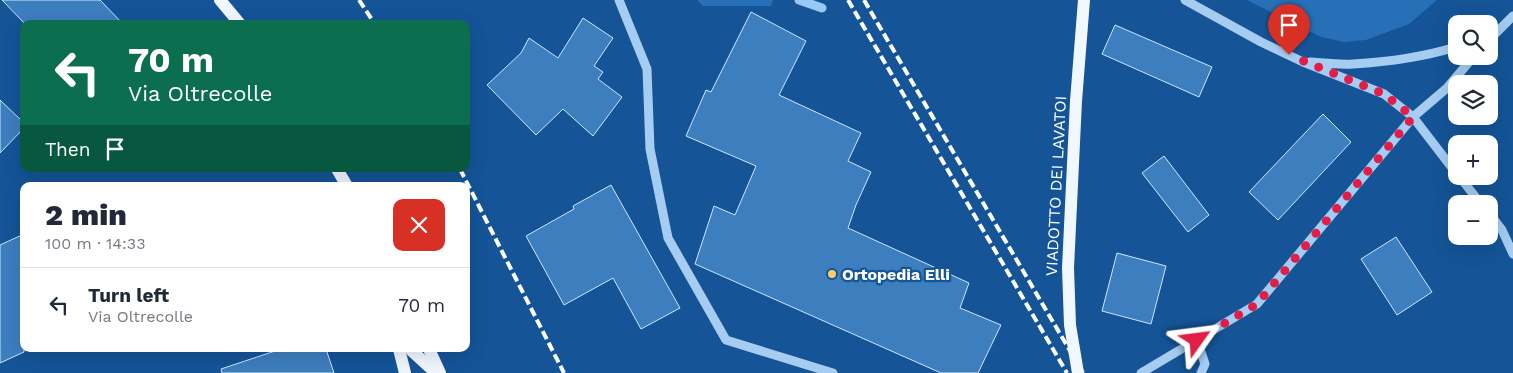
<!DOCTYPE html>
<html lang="en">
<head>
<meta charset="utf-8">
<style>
  :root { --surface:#fff; --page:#f2f2f3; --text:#1f2937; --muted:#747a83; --line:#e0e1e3 }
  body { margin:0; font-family:"Work Sans",sans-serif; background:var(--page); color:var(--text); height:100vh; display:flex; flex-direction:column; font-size:19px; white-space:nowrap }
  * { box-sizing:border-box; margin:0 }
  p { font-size:16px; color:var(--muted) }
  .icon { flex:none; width:28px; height:28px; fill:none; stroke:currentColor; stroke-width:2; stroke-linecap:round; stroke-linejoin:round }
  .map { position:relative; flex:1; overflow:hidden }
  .panel { position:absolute; left:20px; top:182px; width:450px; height:170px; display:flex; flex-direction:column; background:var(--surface); border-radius:10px; box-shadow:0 5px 20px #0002 }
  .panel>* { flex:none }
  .hud { position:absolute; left:20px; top:20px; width:450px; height:152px; border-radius:10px; box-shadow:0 5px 20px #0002; background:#0b6e4f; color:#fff; overflow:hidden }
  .buttons { position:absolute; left:1448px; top:15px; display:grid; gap:10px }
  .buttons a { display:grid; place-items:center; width:50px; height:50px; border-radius:10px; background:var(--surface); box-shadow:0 5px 20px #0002; font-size:25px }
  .pin { position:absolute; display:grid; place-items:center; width:42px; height:42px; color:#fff; margin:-51px -21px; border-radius:50% 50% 50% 0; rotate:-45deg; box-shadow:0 0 5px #0007 }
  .pin .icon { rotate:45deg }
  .me { position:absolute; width:55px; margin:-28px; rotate:59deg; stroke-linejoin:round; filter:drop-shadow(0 0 4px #0008) }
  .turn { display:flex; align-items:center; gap:18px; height:105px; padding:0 25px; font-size:22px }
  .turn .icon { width:65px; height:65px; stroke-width:2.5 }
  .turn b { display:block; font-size:35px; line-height:42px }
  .then { display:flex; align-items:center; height:48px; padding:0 25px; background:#0003; gap:10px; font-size:19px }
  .round { display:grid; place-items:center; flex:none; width:52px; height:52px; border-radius:10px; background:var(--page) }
  .head { display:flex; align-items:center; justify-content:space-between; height:85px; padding:0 25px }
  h1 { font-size:30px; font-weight:800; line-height:38px }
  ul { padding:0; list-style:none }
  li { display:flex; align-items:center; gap:15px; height:75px; padding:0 25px; border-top:1px solid var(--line) }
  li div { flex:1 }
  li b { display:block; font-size:19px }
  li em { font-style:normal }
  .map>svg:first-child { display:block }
</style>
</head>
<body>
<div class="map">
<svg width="1513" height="373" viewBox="0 0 1513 373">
  <rect width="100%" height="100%" fill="#145497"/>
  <g fill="#276fb6">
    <polygon points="697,0 773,0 771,6 703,6"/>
    <polygon points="1247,0 1437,0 1409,24 1366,40 1344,42 1321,37"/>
  </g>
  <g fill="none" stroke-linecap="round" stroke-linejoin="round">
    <polyline stroke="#98c8f5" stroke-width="9" points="799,0 822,8"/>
  </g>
  <g fill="#3d7ebf" stroke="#cee5fd">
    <polygon points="2,0 100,0 123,24 25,24"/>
    <polygon points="751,12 806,41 779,95 861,133 848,161 871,172 856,205 848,228 969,283 960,308 1001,325 978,373 941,373 695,264 714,206 735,215 756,166 686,136 706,90 711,92"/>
    <polygon points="583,18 613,38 594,66 603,72 598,79 622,97 593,136 563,109 536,135 487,85 521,53 529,38 558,58"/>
    <polygon points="1115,25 1212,67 1199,97 1102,54"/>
    <polygon points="0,100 24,123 24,128 0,153"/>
    <polygon points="1323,114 1351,142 1278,220 1249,192"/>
    <polygon points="1164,156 1209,215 1188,232 1142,173"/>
    <polygon points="611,185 680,308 641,329 613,278 564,305 526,236 574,209 573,206"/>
    <polygon points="24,234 24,352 0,363 0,245"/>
    <polygon points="1396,237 1432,292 1397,315 1361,259"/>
    <polygon points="1117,253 1166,266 1151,324 1102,311"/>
    <polygon points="281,349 326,349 334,373 222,373 221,369"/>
  </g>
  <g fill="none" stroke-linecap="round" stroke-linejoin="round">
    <g stroke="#a6ccf2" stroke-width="9">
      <polyline points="619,0 647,69 650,149 668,238 726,340 833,373"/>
      <polyline points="1185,0 1261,42 1303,62 1384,94 1413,117 1456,173"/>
      <polyline points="1489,40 1513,16"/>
      <path d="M1310,62C1324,63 1339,65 1353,64C1388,62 1423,57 1456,47"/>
      <polyline points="1459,176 1481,204"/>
      <polyline points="1489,213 1502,230 1513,254"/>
      <polyline points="1197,340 1205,364 1201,373"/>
      <polyline points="1141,373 1257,304 1413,117 1447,88 1474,56"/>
    </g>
    <g stroke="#f1f7ff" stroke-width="12">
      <polyline points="220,0 240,24"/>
      <polyline points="337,169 347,186"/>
      <polyline points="399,349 405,373"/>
      <polyline points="411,349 412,351 436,373"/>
      <polyline points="429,349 440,373"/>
    </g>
    <g stroke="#fff" stroke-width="4" stroke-dasharray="9 4" stroke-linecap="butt">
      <polyline points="359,0 375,24"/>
      <polyline points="848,0 1067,373"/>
      <polyline points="864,0 1083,373"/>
      <polyline points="460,169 564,373"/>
    </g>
    <polyline stroke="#f1f7ff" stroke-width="12" points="1078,373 1070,325 1068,268 1076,101 1084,0"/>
  </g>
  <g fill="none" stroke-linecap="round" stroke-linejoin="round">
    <polyline stroke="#e11d48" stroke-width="9" stroke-dasharray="0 16.2" points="1197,340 1257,304 1413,117 1384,94 1289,55"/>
  </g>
  <circle fill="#ffcc67" stroke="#145497" stroke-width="2" cx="832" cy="274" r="5"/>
  <g text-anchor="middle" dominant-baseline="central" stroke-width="4.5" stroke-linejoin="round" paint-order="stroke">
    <g font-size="16" fill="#fff" stroke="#145497">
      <text transform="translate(1056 186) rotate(-87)">VIADOTTO DEI LAVATOI</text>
    </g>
    <g font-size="16" font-weight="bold" fill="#fff" stroke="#145497" text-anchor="start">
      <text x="842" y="274">Ortopedia Elli</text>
    </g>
  </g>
</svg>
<div class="buttons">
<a><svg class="icon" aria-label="search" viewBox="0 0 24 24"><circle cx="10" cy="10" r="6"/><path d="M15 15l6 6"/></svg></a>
<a><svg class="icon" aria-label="layers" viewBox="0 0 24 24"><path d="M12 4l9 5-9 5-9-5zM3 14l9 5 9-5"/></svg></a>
<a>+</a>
<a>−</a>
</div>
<div class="pin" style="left:1289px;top:55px;background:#d93025"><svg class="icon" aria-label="arrive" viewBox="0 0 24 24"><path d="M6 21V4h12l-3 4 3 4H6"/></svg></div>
<svg class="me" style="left:1197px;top:340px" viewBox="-20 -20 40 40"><path d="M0-17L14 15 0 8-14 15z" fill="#e11d48" stroke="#fff" stroke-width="4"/></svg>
<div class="hud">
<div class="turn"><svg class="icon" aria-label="left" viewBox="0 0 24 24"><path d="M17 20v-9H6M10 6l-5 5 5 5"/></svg><div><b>70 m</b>Via Oltrecolle</div></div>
<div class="then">Then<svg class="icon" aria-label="arrive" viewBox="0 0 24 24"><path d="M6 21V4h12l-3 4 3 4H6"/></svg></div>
</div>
<section class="panel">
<div class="head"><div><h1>2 min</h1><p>100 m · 14:33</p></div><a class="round" style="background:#d93025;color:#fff"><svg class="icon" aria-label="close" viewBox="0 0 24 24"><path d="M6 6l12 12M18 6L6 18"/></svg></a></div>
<ul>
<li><svg class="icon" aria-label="left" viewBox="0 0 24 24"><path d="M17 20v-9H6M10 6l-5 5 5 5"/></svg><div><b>Turn left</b><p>Via Oltrecolle</p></div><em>70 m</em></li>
</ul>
</section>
</div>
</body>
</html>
